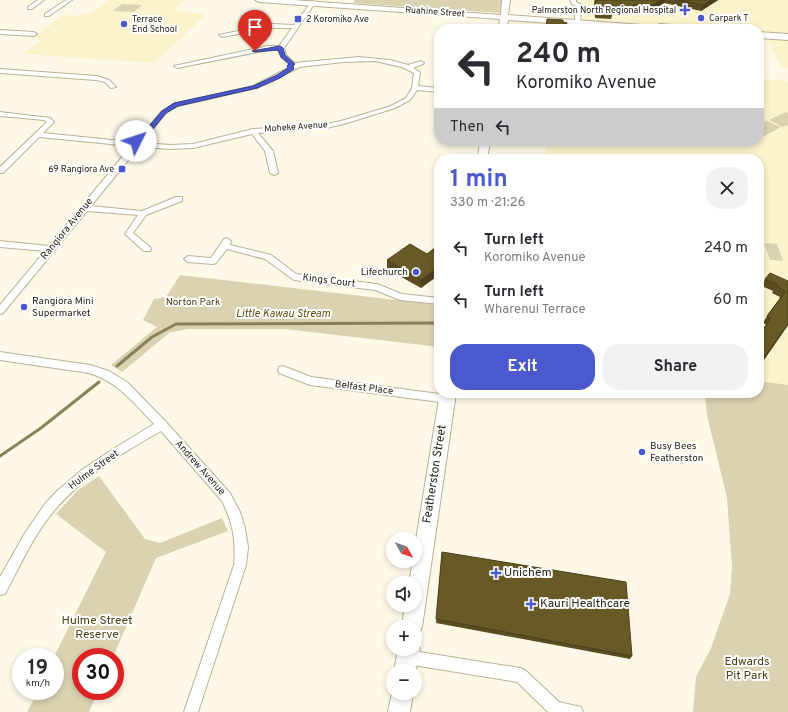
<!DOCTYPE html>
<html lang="en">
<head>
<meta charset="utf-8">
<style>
  :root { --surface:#fff; --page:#f2f2f3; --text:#2b2b33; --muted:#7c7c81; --accent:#4c59ce }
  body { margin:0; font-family:Overpass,sans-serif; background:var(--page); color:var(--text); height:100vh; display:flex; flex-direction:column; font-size:15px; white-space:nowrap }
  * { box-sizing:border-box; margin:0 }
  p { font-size:13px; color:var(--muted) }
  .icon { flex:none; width:22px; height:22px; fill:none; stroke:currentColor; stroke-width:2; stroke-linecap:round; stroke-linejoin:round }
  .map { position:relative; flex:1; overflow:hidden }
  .drawer { position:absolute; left:434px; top:154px; width:330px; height:244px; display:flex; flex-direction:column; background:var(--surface); border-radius:16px; box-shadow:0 2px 6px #0003 }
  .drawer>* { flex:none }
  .top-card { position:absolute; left:434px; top:24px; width:330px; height:122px; border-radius:16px; box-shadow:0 2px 6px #0003; background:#fff; color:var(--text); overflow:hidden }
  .needle { width:26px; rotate:130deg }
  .controls { position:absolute; left:386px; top:532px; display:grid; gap:8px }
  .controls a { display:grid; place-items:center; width:36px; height:36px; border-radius:50%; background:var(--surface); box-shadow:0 2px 6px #0003; font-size:20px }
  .speed { position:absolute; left:12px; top:648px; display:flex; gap:8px; font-size:20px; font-weight:700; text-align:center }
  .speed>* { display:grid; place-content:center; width:52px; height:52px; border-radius:50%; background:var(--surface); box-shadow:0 2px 6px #0003; line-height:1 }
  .speed small { font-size:10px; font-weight:400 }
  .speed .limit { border:6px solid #d22; background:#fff; color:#111 }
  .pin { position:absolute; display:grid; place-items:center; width:34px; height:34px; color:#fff; margin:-41px -17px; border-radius:50% 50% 50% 0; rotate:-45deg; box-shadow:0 0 4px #0007 }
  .pin .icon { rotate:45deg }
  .me { position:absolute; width:44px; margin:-22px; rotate:49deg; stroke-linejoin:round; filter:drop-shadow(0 0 3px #0008) }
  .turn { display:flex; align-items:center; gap:14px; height:84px; padding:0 16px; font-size:18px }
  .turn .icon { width:52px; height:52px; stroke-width:2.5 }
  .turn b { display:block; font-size:28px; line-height:34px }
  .then { display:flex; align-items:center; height:38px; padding:0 16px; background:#0003; gap:8px; font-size:15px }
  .round { display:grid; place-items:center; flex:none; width:42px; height:42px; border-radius:16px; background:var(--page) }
  .summary { display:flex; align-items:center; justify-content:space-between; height:68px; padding:0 16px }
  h1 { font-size:24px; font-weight:700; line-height:30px; color:var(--accent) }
  .action { display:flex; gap:8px; margin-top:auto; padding:8px 16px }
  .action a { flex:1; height:46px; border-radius:16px; background:var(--accent); color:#fff; font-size:16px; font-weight:700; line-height:46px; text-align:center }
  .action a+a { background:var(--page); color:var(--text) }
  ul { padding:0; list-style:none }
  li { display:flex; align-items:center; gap:12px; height:52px; padding:0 16px }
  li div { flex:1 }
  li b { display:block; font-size:15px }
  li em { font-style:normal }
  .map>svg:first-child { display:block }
</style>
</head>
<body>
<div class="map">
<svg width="788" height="712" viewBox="0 0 788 712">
  <rect width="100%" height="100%" fill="#fef9e7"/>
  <g fill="#fcf2cc">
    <polygon points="111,0 184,0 173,11 206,14 155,63 23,54 42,40 34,37 64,15 78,16 94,11"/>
    <polygon points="582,0 788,0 788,33 759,31 759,29 723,29 583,20"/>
    <polygon points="766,37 788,39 788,69 782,68"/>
    <polygon points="759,79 788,81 788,385 759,381 759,159 545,159 547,141 759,141"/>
  </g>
  <g fill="#dbd2b1">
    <polygon points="355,0 502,0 501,13 353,3"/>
    <polygon points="122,4 142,5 134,12 113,11"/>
    <polygon points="786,112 788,113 788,125 783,127 769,120"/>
    <polygon points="767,121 781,127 764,136 759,134 759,124"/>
    <polygon points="764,243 777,244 783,261 770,260"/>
    <polygon points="180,275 439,305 439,347 285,329 187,329 169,333 122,372 111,365 157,327 143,320 154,299 166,297"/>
    <polygon points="759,381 788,385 788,712 693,712 696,677 711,648 730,594 732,567 727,498 707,415 705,393 759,393"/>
    <polygon points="99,476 145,539 160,543 222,518 228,531 156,558 113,657 81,657 81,691 98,691 89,712 27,712 38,691 55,691 54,657 106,552 56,514 77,491"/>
  </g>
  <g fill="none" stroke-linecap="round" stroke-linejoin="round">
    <g stroke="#8b8158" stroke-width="3">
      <polyline points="117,366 152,337 176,324 439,323"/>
      <polyline points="0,456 41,428 99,382"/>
    </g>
    <defs>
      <g id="minor">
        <polygon points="38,0 44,0 32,9 28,9 28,7"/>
        <polygon points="66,0 72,0 49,16 45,16 45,14"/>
        <polygon points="570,0 576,0 576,2 584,6 581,11 580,23 575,22 575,11 578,7 572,4"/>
        <polygon points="312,1 315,3 284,48 286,55 294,63 359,57 390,60 408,65 421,61 424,63 423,64 413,68 420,72 418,86 439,88 439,92 417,90 410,100 395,108 344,124 326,128 258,133 273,151 278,173 274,175 270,173 265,151 252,134 193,148 170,149 144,147 140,145 144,143 170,145 193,144 253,129 326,124 341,121 391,106 406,98 412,88 414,73 402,67 375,61 343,62 300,67 257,88 178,106 166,113 142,142 138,142 138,140 162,111 174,104 253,86 292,66 281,57 279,50 268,50 177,68 174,66 268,46 279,46 292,28 271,28 222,37 219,35 271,24 294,25"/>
        <polygon points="0,30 34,32 37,34 34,36 0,34"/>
        <polygon points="0,69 97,76 109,80 116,87 111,88 105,82 96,80 0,73"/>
        <polygon points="0,112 50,118 54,122 43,133 131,142 135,144 131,146 39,137 3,173 0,173 0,167 47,122 44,120 0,116"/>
        <polygon points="131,146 134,146 138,148 91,206 142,211 176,197 182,197 182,201 146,215 133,233 150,247 151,249 150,251 144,251 125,234 138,215 87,211 3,313 0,314 0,305 45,251 0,247 0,241 49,246"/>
        <polygon points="227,238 231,241 230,245 271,255 296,274 377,284 402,294 439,298 439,304 400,300 375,290 294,280 265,259 227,249 216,263 213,264 188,262 184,259 188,256 211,258 224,239"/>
        <path d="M0,352L90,365L109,371L127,382L166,422L230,493L240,512L245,528L248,547L246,565L198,712H184L234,565C236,540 233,523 222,501L161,431C122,453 82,477 53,512C33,536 20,566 5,594L0,595V577L25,533L45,504L57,491L83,469L113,449L154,424C134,403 118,382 89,373L0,360Z"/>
        <polygon points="283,366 311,377 447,395 451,396 452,399 451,402 447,403 310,385 279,373 278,370 279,367"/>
        <polygon points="407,650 520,668 525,670 559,702 581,707 583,712 548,712 517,682 407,664 402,662 400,657 402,652"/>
      </g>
      <g id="secondary">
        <polygon points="255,0 292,0 501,15 502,0 510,0 508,15 656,26 660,24 698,27 702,29 634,29 508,20 507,29 499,29 500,19 259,2"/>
        <polygon points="759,32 788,34 788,40 759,38"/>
        <polygon points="480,141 490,141 487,159 479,159 478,157"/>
        <polygon points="440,393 456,393 422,627 419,634 415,636 415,627 402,627 405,605 415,605 415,583 409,583 413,561 415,561 415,546"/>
        <polygon points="415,641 420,649 415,673 415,671 394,671 398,649 415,649"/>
        <polygon points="393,688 393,693 413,693 410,712 388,712"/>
      </g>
    </defs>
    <use href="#minor" stroke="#b9b194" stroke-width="2"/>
    <use href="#secondary" stroke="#b9b194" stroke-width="2"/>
    <use href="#minor" fill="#fff" fill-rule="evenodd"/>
    <use href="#secondary" fill="#fff" fill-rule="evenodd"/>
  </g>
  <g fill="#594d21">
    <polygon points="595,0 718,0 701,11 664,3 647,13 634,9 626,14 612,11 613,13 611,19 595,18 594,4"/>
    <polygon points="427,254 421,288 387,269 387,260"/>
    <polygon points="765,279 788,281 788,325 759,367 759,335 767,325 763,323 767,316 780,298 779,298 780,297 772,293 773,291 762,286"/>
    <polygon points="442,552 632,656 630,659 436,623"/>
  </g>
  <g fill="#493f1b">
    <polygon points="661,0 665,0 664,3 647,13 648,7"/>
    <polygon points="711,0 718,0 701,11 703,5"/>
    <polygon points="636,4 634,9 626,14 627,9"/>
    <polygon points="439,266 439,275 421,288 421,280"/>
    <polygon points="788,324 788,325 759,367 761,362"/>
  </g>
  <g fill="#685a26" stroke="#493f1b">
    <polygon points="595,0 661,0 648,7 636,4 627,9 612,5 613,13 596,12"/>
    <polygon points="678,0 711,0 703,5"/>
    <polygon points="547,19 563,20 563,22 567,23 566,29 546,29"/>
    <polygon points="410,244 427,254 436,247 439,249 439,266 421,280 387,260"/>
    <polygon points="770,273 788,281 788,324 761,362 759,361 759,335 771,318 767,316 785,292 783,291 783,290 776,286 777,284 765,279"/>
    <polygon points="442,552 626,582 632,656 436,619"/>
  </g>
  <polygon fill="#4c59ce" stroke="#313a86" points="280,46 283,48 285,55 295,64 293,66 294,69 280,78 257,88 178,106 166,113 142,142 136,143 132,141 138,139 162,111 174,103 253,86 277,75 288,68 287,66 289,64 281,57 278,50 255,52 252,51"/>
  <g fill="#4c59ce" stroke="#fff" stroke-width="1.5">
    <path d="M683 4h4v4h4v4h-4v4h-4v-4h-4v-4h4z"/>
    <circle cx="701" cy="18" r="4"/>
    <rect x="294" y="15" width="8" height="8" rx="2"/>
    <circle cx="124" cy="24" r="4"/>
    <rect x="118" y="165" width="8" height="8" rx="2"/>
    <circle cx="416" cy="272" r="4"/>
    <circle cx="24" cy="307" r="4"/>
    <circle cx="642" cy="452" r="4"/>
    <path d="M494 567h4v4h4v4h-4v4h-4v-4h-4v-4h4z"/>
    <path d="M529 598h4v4h4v4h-4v4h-4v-4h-4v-4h4z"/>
  </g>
  <g text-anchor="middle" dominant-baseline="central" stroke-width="4" stroke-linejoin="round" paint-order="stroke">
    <g font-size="9" fill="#28251a" stroke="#fff" text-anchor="start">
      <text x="676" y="10" text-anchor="end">Palmerston North Regional Hospital</text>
      <text x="709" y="18">Carpark T</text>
      <text x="132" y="19">Terrace<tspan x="132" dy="10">End School</tspan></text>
      <text x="306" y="19">2 Koromiko Ave</text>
      <text x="114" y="169" text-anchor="end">69 Rangiora Ave</text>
    </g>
    <g font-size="9" fill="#28251a" stroke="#fff">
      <text transform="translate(435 12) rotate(4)">Ruahine Street</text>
      <text transform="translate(296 127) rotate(-4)">Moheke Avenue</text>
    </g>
    <g font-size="10" fill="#28251a" stroke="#fff">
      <text transform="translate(67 229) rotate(-51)">Rangiora Avenue</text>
      <text transform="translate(329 281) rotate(7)">Kings Court</text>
      <text transform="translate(364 388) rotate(7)">Belfast Place</text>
      <text transform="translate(200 468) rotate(48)">Andrew Avenue</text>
      <text transform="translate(94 470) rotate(-36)">Hulme Street</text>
    </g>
    <g font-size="10" fill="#28251a" stroke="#fff" text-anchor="start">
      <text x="408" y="272" text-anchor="end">Lifechurch</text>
      <text x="32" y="301">Rangiora Mini<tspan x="32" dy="12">Supermarket</tspan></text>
      <text x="650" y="446">Busy Bees<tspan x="650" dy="12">Featherston</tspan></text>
    </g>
    <g font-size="10" fill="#4d4217" stroke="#fff">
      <text x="193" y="302">Norton Park</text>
    </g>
    <g font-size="11" font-style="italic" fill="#60500e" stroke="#fff">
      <text x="283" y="314">Little Kawau Stream</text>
    </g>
    <g font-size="12" fill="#28251a" stroke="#fff">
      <text transform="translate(435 474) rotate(-81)">Featherston Street</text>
    </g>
    <g font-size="12" fill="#28251a" stroke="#fff" text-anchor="start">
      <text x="504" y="573">Unichem</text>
      <text x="540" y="604">Kauri Healthcare</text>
    </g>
    <g font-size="12" fill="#4d4217" stroke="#fff">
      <text x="97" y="621">Hulme Street<tspan x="97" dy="14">Reserve</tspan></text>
      <text x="747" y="662">Edwards<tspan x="747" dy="14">Pit Park</tspan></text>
    </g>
  </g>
</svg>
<div class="controls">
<a><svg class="needle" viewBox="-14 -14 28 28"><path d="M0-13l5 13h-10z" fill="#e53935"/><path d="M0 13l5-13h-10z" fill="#7c7c81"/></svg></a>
<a><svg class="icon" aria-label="sound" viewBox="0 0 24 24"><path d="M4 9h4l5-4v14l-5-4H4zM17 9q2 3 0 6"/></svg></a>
<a>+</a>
<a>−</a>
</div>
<div class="speed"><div>19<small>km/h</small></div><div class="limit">30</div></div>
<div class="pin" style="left:255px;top:51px;background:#d93025"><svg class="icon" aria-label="arrive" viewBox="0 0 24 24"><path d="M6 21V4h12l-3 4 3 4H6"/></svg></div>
<svg class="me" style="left:136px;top:141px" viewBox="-20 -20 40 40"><circle r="19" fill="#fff"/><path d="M0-13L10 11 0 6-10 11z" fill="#4c59ce"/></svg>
<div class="top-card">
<div class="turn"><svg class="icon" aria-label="left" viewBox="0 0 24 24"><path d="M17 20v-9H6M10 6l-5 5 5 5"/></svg><div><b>240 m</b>Koromiko Avenue</div></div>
<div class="then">Then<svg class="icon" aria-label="left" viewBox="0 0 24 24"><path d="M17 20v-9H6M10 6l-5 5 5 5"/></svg></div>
</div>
<section class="drawer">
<div class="summary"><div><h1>1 min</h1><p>330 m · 21:26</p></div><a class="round"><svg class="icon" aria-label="close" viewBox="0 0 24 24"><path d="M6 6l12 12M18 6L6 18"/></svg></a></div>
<ul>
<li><svg class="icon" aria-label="left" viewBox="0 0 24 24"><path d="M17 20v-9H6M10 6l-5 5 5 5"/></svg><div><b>Turn left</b><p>Koromiko Avenue</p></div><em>240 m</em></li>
<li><svg class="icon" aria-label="left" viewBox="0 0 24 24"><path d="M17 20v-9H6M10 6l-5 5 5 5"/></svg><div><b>Turn left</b><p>Wharenui Terrace</p></div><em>60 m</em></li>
</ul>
<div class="action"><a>Exit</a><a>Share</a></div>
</section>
</div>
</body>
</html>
